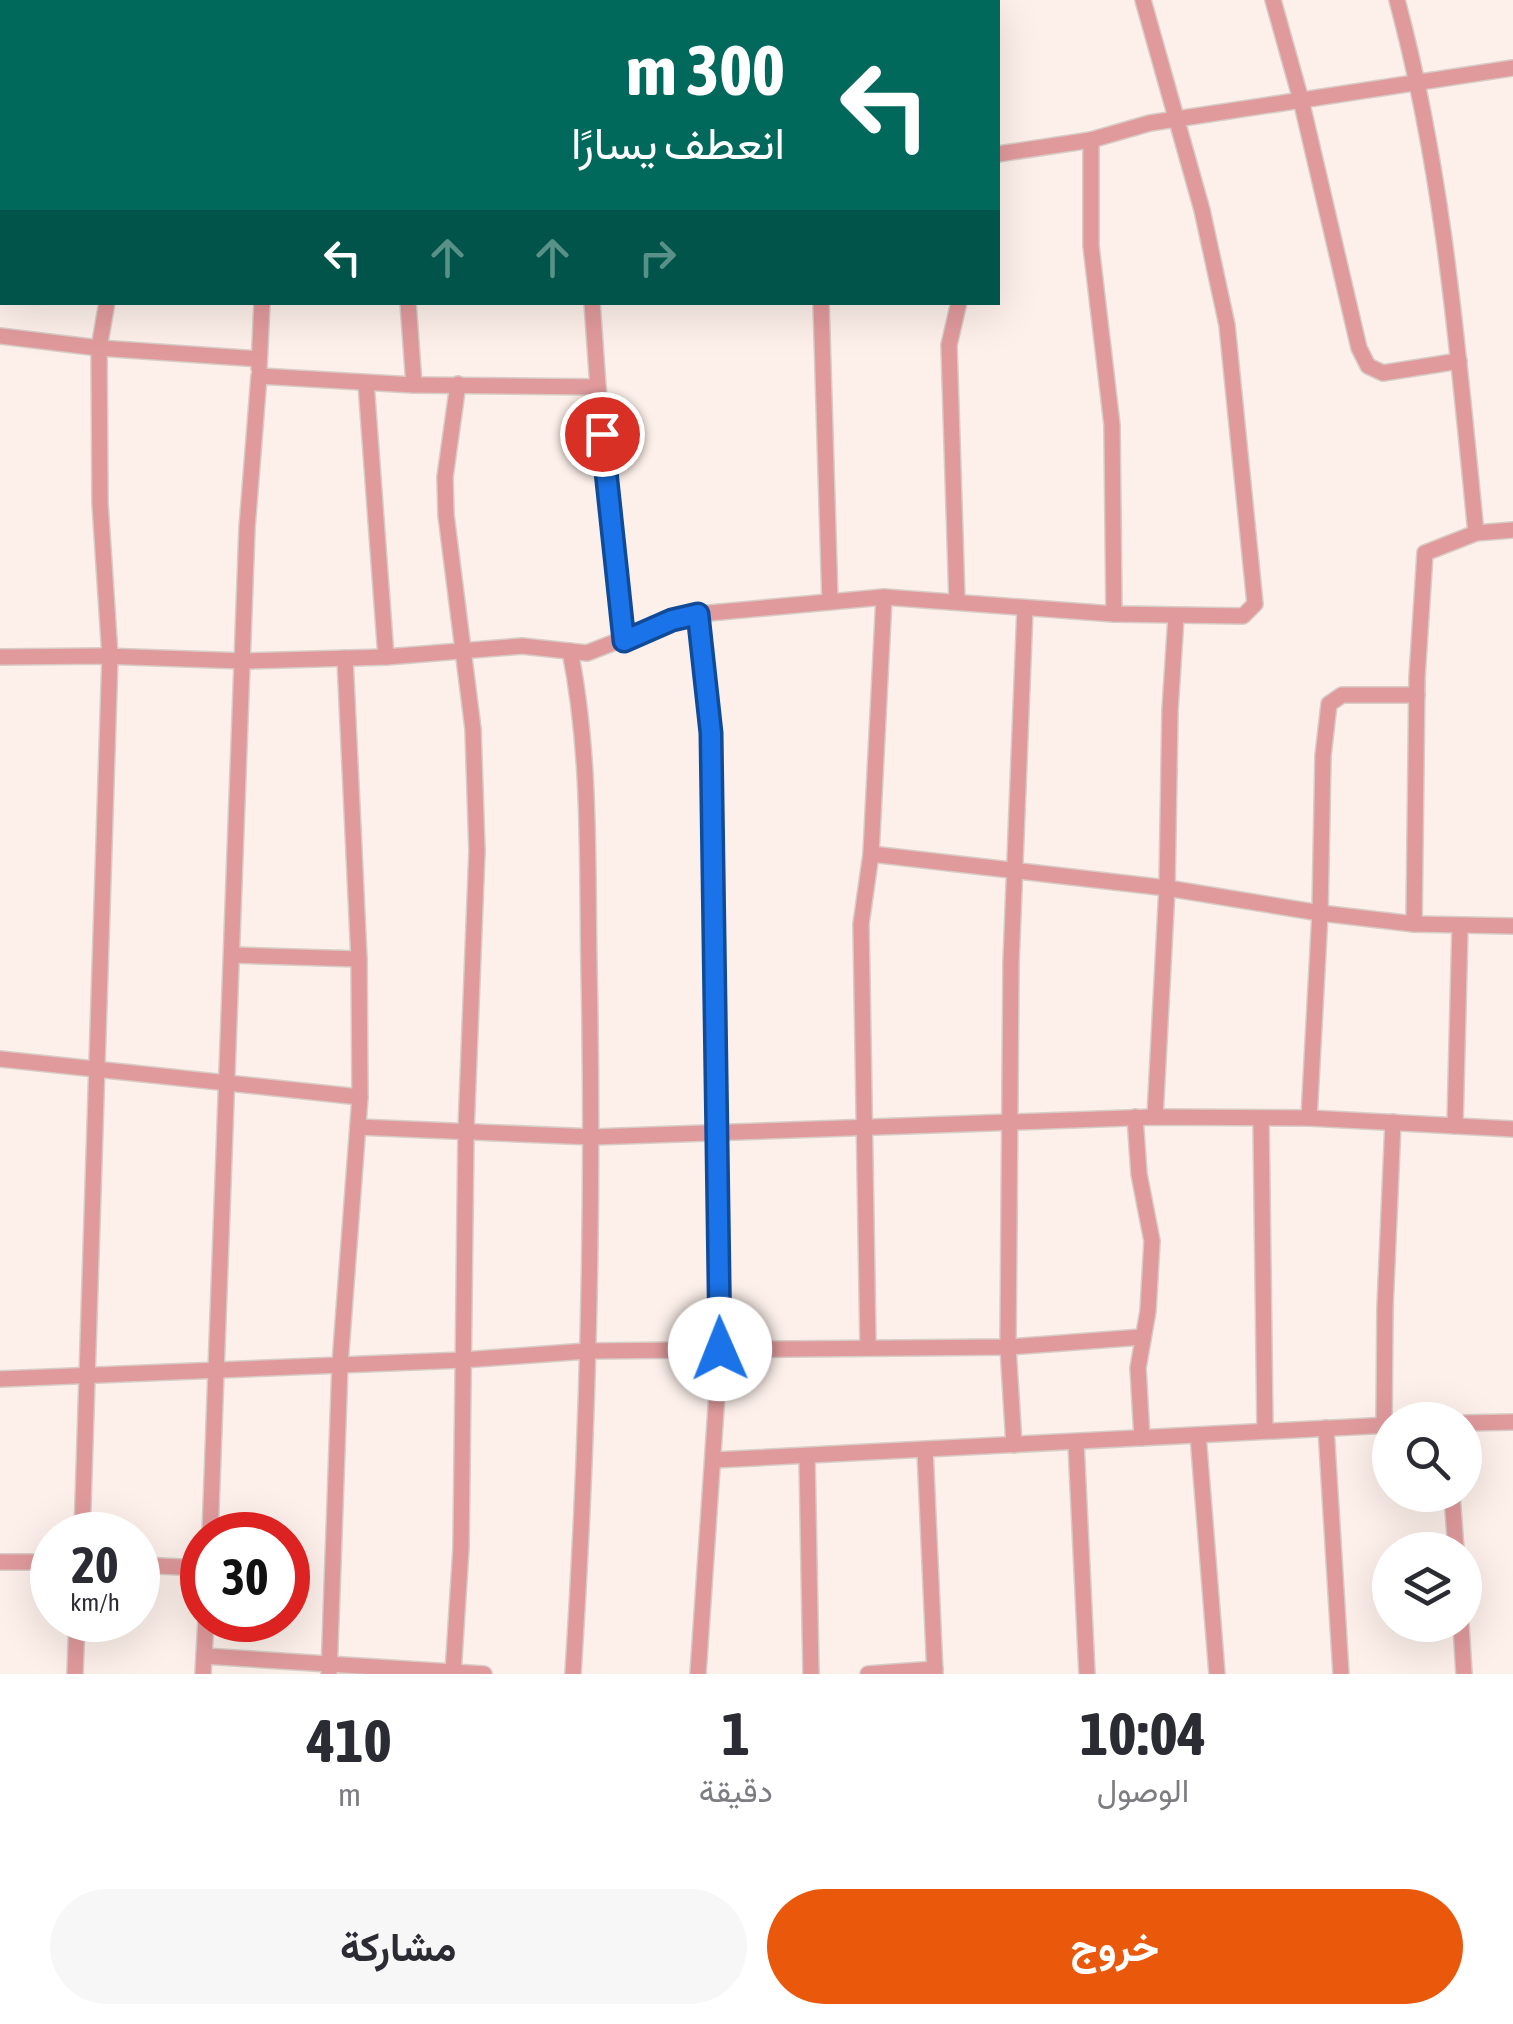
<!DOCTYPE html>
<html lang="ar">
<head>
<meta charset="utf-8">
<style>
  :root { --surface:#fff; --page:#f7f7f7; --text:#2b2b33; --muted:#7c7c81; --accent:#ea580c }
  body { margin:0; font-family:"Asap Condensed",Vazirmatn,sans-serif; background:var(--page); color:var(--text); direction:rtl; height:100vh; display:flex; flex-direction:column; font-size:38px; white-space:nowrap }
  * { box-sizing:border-box; margin:0 }
  p { font-size:32px; color:var(--muted) }
  .icon { flex:none; width:55px; height:55px; fill:none; stroke:currentColor; stroke-width:2; stroke-linecap:round; stroke-linejoin:round }
  .map { position:relative; height:1674px; overflow:hidden; direction:ltr }
  .details { display:flex; flex-direction:column; background:var(--surface); flex:1 }
  .details>* { flex:none }
  .hud { position:absolute; left:0px; top:0px; width:1000px; height:305px; box-shadow:0 10px 40px #0002; direction:rtl; background:#00695c; color:#fff; overflow:hidden }
  .controls { position:absolute; left:1372px; top:1402px; display:grid; gap:20px }
  .controls a { display:grid; place-items:center; width:110px; height:110px; border-radius:50%; background:var(--surface); box-shadow:0 10px 40px #0002; font-size:50px }
  .speed { position:absolute; left:30px; top:1512px; display:flex; gap:20px; font-size:50px; font-weight:700; text-align:center }
  .speed>* { display:grid; place-content:center; width:130px; height:130px; border-radius:50%; background:var(--surface); box-shadow:0 10px 40px #0002; line-height:1 }
  .speed small { font-size:25px; font-weight:400 }
  .speed .limit { border:15px solid #d22; background:#fff; color:#111 }
  .pin { position:absolute; display:grid; place-items:center; width:85px; height:85px; color:#fff; margin:-42px; border:5px solid #fff; border-radius:50%; box-shadow:0 2px 10px #0007 }
  .me { position:absolute; width:110px; margin:-55px; rotate:359deg; stroke-linejoin:round; filter:drop-shadow(0 0 8px #0008) }
  .turn { display:flex; align-items:center; gap:35px; height:210px; padding:0 50px; font-size:45px }
  .turn .icon { width:130px; height:130px; stroke-width:2.5 }
  .turn b { display:block; font-size:70px; line-height:85px }
  .lanes { display:flex; align-items:center; height:95px; padding:0 50px; background:#0003; justify-content:center; gap:50px; direction:ltr }
  .lanes .off { opacity:.35 }
  .eta { display:flex; justify-content:space-evenly; align-items:center; height:170px; text-align:center }
  .eta b { font-size:60px; font-weight:700; line-height:70px }
  .button { display:flex; gap:20px; margin-top:auto; padding:20px 50px }
  .button a { flex:1; height:115px; border-radius:60px; background:var(--accent); color:#fff; font-size:40px; font-weight:700; line-height:115px; text-align:center }
  .button a+a { background:var(--page); color:var(--text) }
  .map>svg:first-child { display:block }
</style>
</head>
<body>
<div class="map">
<svg width="1513" height="1674" viewBox="0 0 1513 1674">
  <rect width="100%" height="100%" fill="#fdf0ea"/>
  <g fill="none" stroke-linecap="round" stroke-linejoin="round">
    <defs>
      <g id="minor">
        <polyline points="104,0 104,2"/>
        <polyline points="268,0 268,2"/>
        <polyline points="386,0 387,2"/>
        <polyline points="548,0 548,2"/>
        <polyline points="800,0 800,2"/>
        <polyline points="1273,0 1301,100 1359,348 1368,366 1383,373 1459,361"/>
        <path d="M1397,0C1444,174 1458,354 1476,533"/>
        <polyline points="824,2 845,0"/>
        <polyline points="998,154 1091,140"/>
        <polyline points="0,174 2,174"/>
        <polyline points="0,237 2,225"/>
        <polyline points="592,302 598,387"/>
        <polyline points="821,302 830,602"/>
        <polyline points="0,336 99,348 259,359"/>
        <polyline points="259,368 262,302"/>
        <polyline points="366,383 386,657"/>
        <polyline points="414,385 598,387 614,572 624,641"/>
        <polyline points="957,601 949,345 959,302"/>
        <polyline points="698,614 711,733 720,1349 698,1674"/>
        <polyline points="1114,614 1112,425 1091,246 1091,140 1150,123 1513,68"/>
        <path d="M570,651C591,755 587,864 589,969C594,1204 588,1439 573,1674"/>
        <polyline points="0,657 103,656 244,661 386,657 522,646 587,653 672,620 698,614 884,597 1114,614 1243,616 1255,604 1227,325 1202,210 1143,0"/>
        <polyline points="871,854 1167,888 1320,913 1414,924 1513,926"/>
        <polyline points="1414,924 1417,677 1425,553 1476,533 1513,530"/>
        <polyline points="233,955 359,959"/>
        <polyline points="0,1059 360,1097"/>
        <polyline points="1135,1117 1139,1174 1152,1241 1148,1311 1138,1368 1142,1438"/>
        <polyline points="1155,1117 1167,888 1170,710 1176,617"/>
        <polyline points="1261,1118 1265,1429"/>
        <polyline points="1309,1118 1320,913 1323,756 1329,704 1342,695 1417,695"/>
        <polyline points="1455,1126 1460,926"/>
        <polyline points="358,1127 593,1137 1155,1117 1309,1118 1513,1129"/>
        <polyline points="868,1346 861,924 871,854 884,597"/>
        <polyline points="0,1379 463,1360 587,1351 1008,1347 1142,1337"/>
        <polyline points="1465,1423 1513,1422"/>
        <polyline points="1384,1425 1385,1308 1393,1122"/>
        <polyline points="1326,1428 1341,1674"/>
        <polyline points="1198,1435 1217,1674"/>
        <polyline points="1076,1443 1087,1674"/>
        <polyline points="1014,1445 1008,1347 1011,963 1025,608"/>
        <polyline points="925,1450 935,1674"/>
        <polyline points="807,1457 811,1674"/>
        <polyline points="714,1460 1390,1425"/>
        <polyline points="1452,1495 1456,1550"/>
        <polyline points="82,1535 110,656 100,503 99,348 107,302"/>
        <polyline points="210,1535 247,528 259,376 414,385 408,302"/>
        <polyline points="0,1562 52,1562"/>
        <polyline points="138,1565 202,1568"/>
        <polyline points="1461,1625 1464,1674"/>
        <polyline points="204,1656 484,1674"/>
        <polyline points="75,1674 77,1620"/>
        <polyline points="203,1674 206,1620"/>
        <polyline points="329,1674 340,1364 360,1097 359,959 345,658"/>
        <polyline points="453,1674 461,1548 466,1131 477,851 473,729 446,515 445,477 458,384"/>
        <polyline points="868,1674 935,1669"/>
      </g>
    </defs>
    <use href="#minor" stroke="#d8ccc6" stroke-width="18"/>
    <use href="#minor" stroke="#e09a9c" stroke-width="15"/>
  </g>
  <g fill="none" stroke-linecap="round" stroke-linejoin="round">
    <defs>
      <polyline id="route" points="602,434 624,641 672,620 698,614 711,733 720,1349"/>
    </defs>
    <use href="#route" stroke="#114b97" stroke-width="25"/>
    <use href="#route" stroke="#1a73e8" stroke-width="18"/>
  </g>
</svg>
<div class="controls">
<a><svg class="icon" aria-label="search" viewBox="0 0 24 24"><circle cx="10" cy="10" r="6"/><path d="M15 15l6 6"/></svg></a>
<a><svg class="icon" aria-label="layers" viewBox="0 0 24 24"><path d="M12 4l9 5-9 5-9-5zM3 14l9 5 9-5"/></svg></a>
</div>
<div class="speed"><div>20<small>km/h</small></div><div class="limit">30</div></div>
<div class="pin" style="left:602px;top:434px;background:#d93025"><svg class="icon" aria-label="arrive" viewBox="0 0 24 24"><path d="M6 21V4h12l-3 4 3 4H6"/></svg></div>
<svg class="me" style="left:720px;top:1349px" viewBox="-20 -20 40 40"><circle r="19" fill="#fff"/><path d="M0-13L10 11 0 6-10 11z" fill="#1a73e8"/></svg>
<div class="hud">
<div class="turn"><svg class="icon" aria-label="left" viewBox="0 0 24 24"><path d="M17 20v-9H6M10 6l-5 5 5 5"/></svg><div><b>300 m</b>انعطف يسارًا</div></div>
<div class="lanes"><svg class="icon" aria-label="left" viewBox="0 0 24 24"><path d="M17 20v-9H6M10 6l-5 5 5 5"/></svg><svg class="icon off" aria-label="ahead" viewBox="0 0 24 24"><path d="M12 20V5M6 11l6-6 6 6"/></svg><svg class="icon off" aria-label="ahead" viewBox="0 0 24 24"><path d="M12 20V5M6 11l6-6 6 6"/></svg><svg class="icon off" aria-label="right" viewBox="0 0 24 24"><path d="M7 20v-9h11M14 6l5 5-5 5"/></svg></div>
</div>
</div>
<section class="details">
<div class="eta">
<div><b>10:04</b><p>الوصول</p></div>
<div><b>1</b><p>دقيقة</p></div>
<div><b>410</b><p>m</p></div>
</div>
<div class="button"><a>خروج</a><a>مشاركة</a></div>
</section>
</body>
</html>
